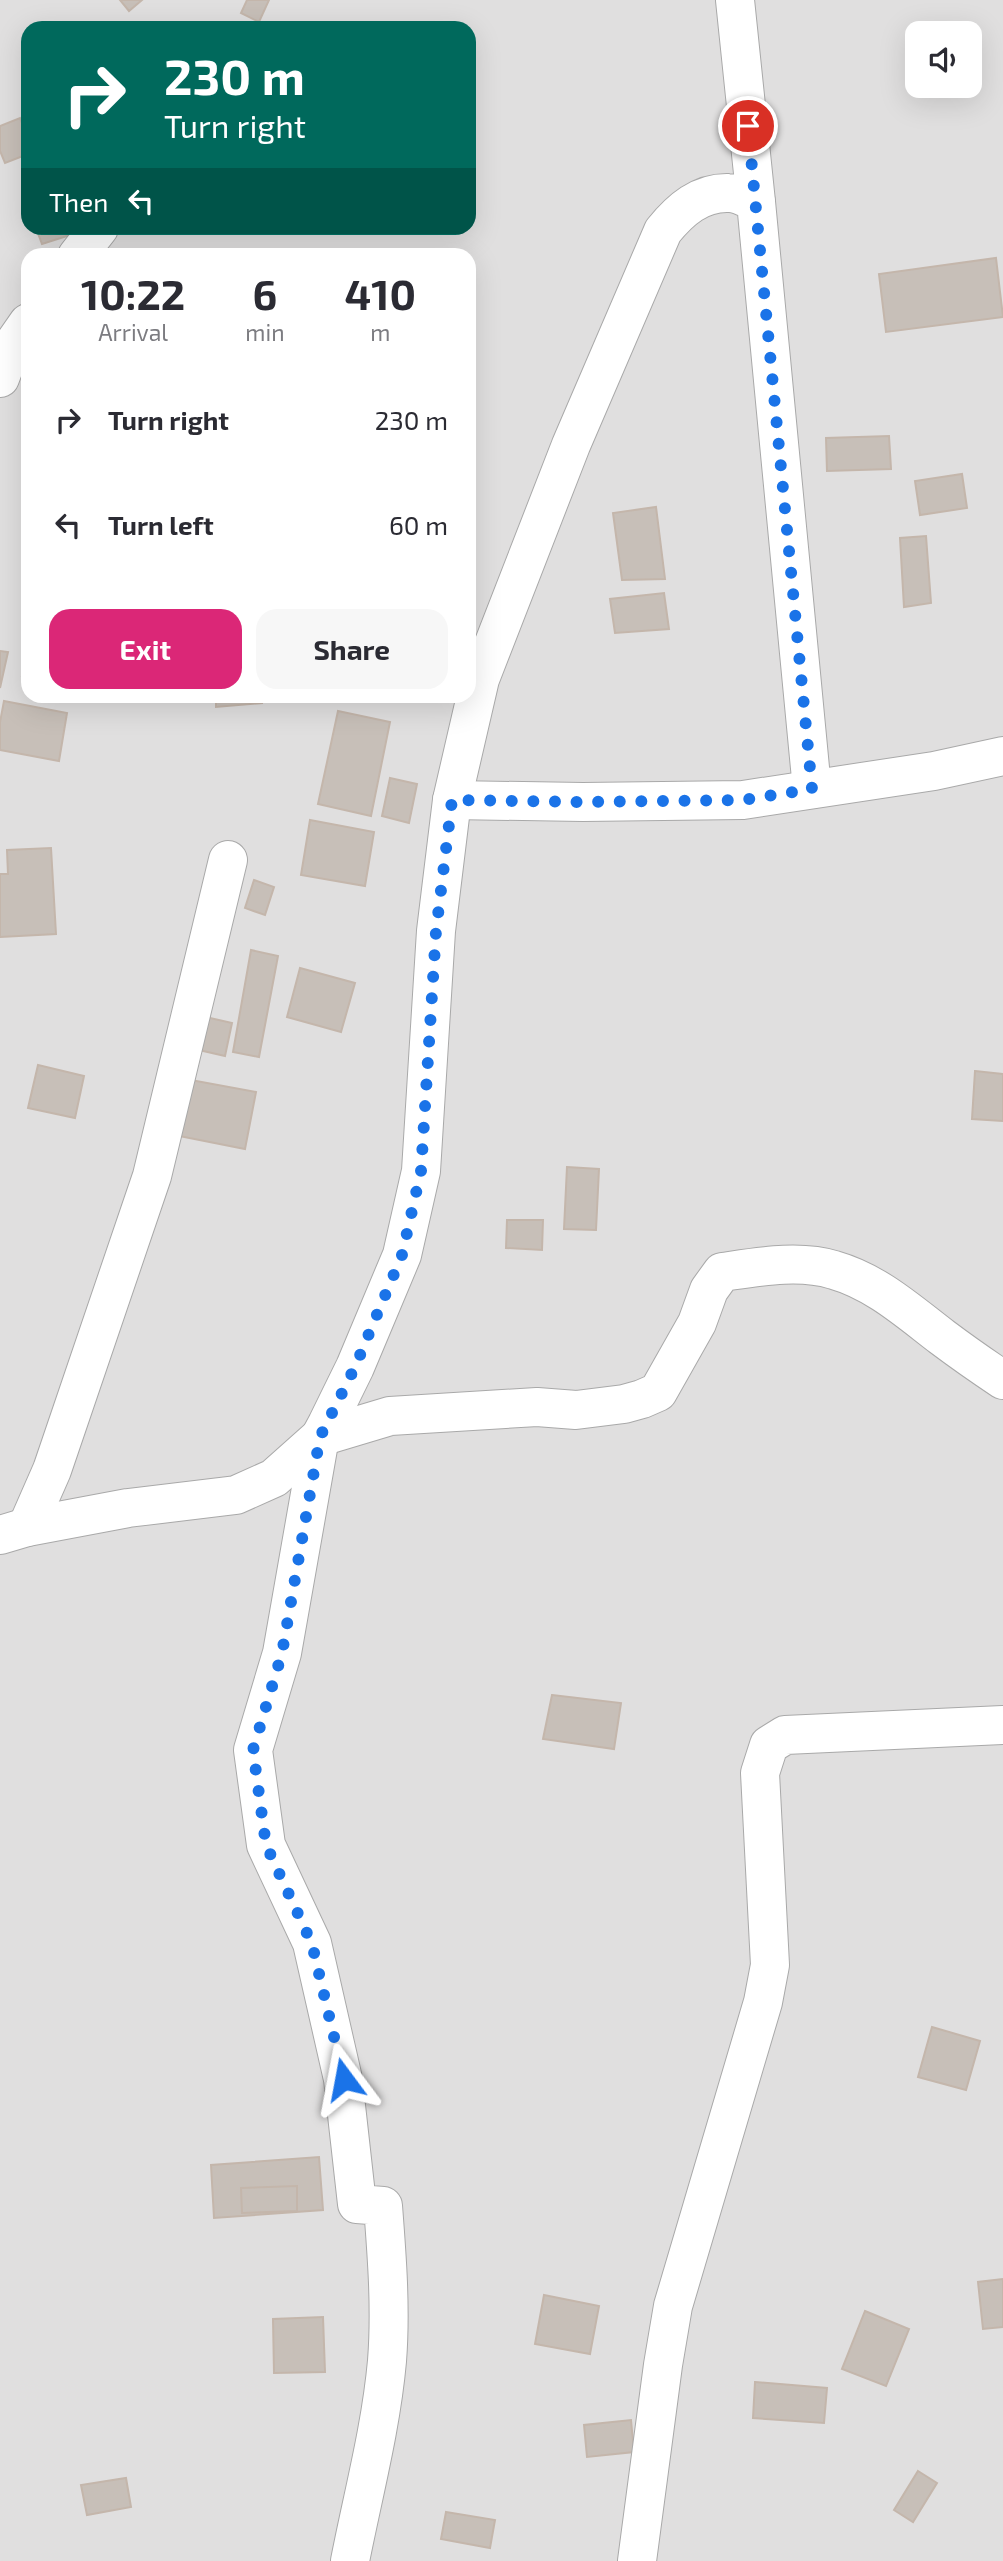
<!DOCTYPE html>
<html lang="en">
<head>
<meta charset="utf-8">
<style>
  :root { --surface:#fff; --page:#f7f7f7; --text:#2b2b33; --muted:#7c7c81; --accent:#db2777 }
  body { margin:0; font-family:"Exo 2",sans-serif; background:var(--page); color:var(--text); height:100vh; display:flex; flex-direction:column; font-size:26px; white-space:nowrap }
  * { box-sizing:border-box; margin:0 }
  p { font-size:23px; color:var(--muted) }
  .icon { flex:none; width:38px; height:38px; fill:none; stroke:currentColor; stroke-width:2; stroke-linecap:round; stroke-linejoin:round }
  .map { position:relative; flex:1; overflow:hidden }
  .details { position:absolute; left:21px; top:248px; width:455px; height:455px; display:flex; flex-direction:column; background:var(--surface); border-radius:21px; box-shadow:0 7px 28px #0002 }
  .details>* { flex:none }
  .hud { position:absolute; left:21px; top:21px; width:455px; height:214px; border-radius:21px; box-shadow:0 7px 28px #0002; background:#00695c; color:#fff; overflow:hidden }
  .controls { position:absolute; left:905px; top:21px; display:grid; gap:14px }
  .controls a { display:grid; place-items:center; width:77px; height:77px; border-radius:14px; background:var(--surface); box-shadow:0 7px 28px #0002; font-size:35px }
  .pin { position:absolute; display:grid; place-items:center; width:60px; height:60px; color:#fff; margin:-30px; border:4px solid #fff; border-radius:50%; box-shadow:0 2px 7px #0007 }
  .me { position:absolute; width:77px; margin:-38px; rotate:347deg; stroke-linejoin:round; filter:drop-shadow(0 0 5px #0008) }
  .turn { display:flex; align-items:center; gap:24px; height:147px; padding:0 28px; font-size:32px }
  .turn .icon { width:91px; height:91px; stroke-width:2.5 }
  .turn b { display:block; font-size:49px; line-height:60px }
  .then { display:flex; align-items:center; height:66px; padding:0 28px; background:#0003; gap:14px; font-size:26px }
  .eta { display:flex; justify-content:space-evenly; align-items:center; height:119px; text-align:center }
  .eta b { font-size:42px; font-weight:700; line-height:49px }
  .cta { display:flex; gap:14px; margin-top:auto; padding:14px 28px }
  .cta a { flex:1; height:80px; border-radius:21px; background:var(--accent); color:#fff; font-size:28px; font-weight:700; line-height:80px; text-align:center }
  .cta a+a { background:var(--page); color:var(--text) }
  ul { padding:0; list-style:none }
  li { display:flex; align-items:center; gap:21px; height:105px; padding:0 28px }
  li div { flex:1 }
  li b { display:block; font-size:26px }
  li em { font-style:normal }
  .map>svg:first-child { display:block }
</style>
</head>
<body>
<div class="map">
<svg width="1003" height="2561" viewBox="0 0 1003 2561">
  <rect width="100%" height="100%" fill="#f2efe9"/>
  <path fill="#e0dfdf" fill-rule="evenodd" d="M0,0H1003V2561H0ZM28,28H469V228H28ZM917,33H970V86H917ZM28,256H469V696H28Z"/>
  <g fill="#c7bfb8" stroke="#c4b6ab" stroke-width="2">
    <polygon points="120,0 142,0 129,11"/>
    <polygon points="247,0 269,0 259,22 241,13"/>
    <polygon points="20,118 28,139 28,154 5,163 0,151 0,126"/>
    <polygon points="36,228 71,228 73,234 42,244"/>
    <polygon points="996,258 1003,317 886,332 879,274"/>
    <polygon points="889,436 891,469 827,471 826,438"/>
    <polygon points="962,474 967,508 920,515 915,481"/>
    <polygon points="656,507 665,579 622,580 613,513"/>
    <polygon points="926,536 931,603 904,607 900,538"/>
    <polygon points="664,593 669,629 615,633 610,599"/>
    <polygon points="28,648 28,677 22,676"/>
    <polygon points="0,651 8,652 0,688"/>
    <polygon points="216,696 261,696 262,703 216,707"/>
    <polygon points="4,701 67,713 59,761 0,750 0,722"/>
    <polygon points="338,711 390,722 371,816 318,804"/>
    <polygon points="390,778 417,784 409,823 382,816"/>
    <polygon points="310,820 374,832 365,886 301,875"/>
    <polygon points="51,848 56,934 0,937 0,874 8,874 7,850"/>
    <polygon points="254,880 274,887 265,915 245,908"/>
    <polygon points="251,950 278,956 259,1057 233,1052"/>
    <polygon points="300,968 355,983 341,1032 287,1017"/>
    <polygon points="197,1015 232,1023 225,1056 190,1048"/>
    <polygon points="38,1065 84,1076 75,1118 28,1108"/>
    <polygon points="975,1071 1003,1074 1003,1121 972,1119"/>
    <polygon points="180,1078 256,1092 245,1149 169,1134"/>
    <polygon points="567,1167 599,1169 596,1230 564,1229"/>
    <polygon points="507,1220 543,1220 542,1250 506,1248"/>
    <polygon points="552,1695 621,1703 614,1749 543,1739"/>
    <polygon points="932,2027 980,2041 966,2090 918,2077"/>
    <polygon points="319,2157 323,2210 214,2218 211,2165"/>
    <polygon points="297,2186 297,2211 242,2213 241,2188"/>
    <polygon points="1003,2279 1003,2327 983,2329 978,2282"/>
    <polygon points="544,2295 599,2306 590,2354 535,2344"/>
    <polygon points="865,2311 909,2329 886,2386 842,2369"/>
    <polygon points="323,2317 325,2372 274,2373 273,2319"/>
    <polygon points="755,2382 827,2388 824,2423 753,2418"/>
    <polygon points="631,2420 634,2452 587,2457 584,2425"/>
    <polygon points="918,2471 937,2483 913,2522 894,2510"/>
    <polygon points="126,2478 131,2507 87,2515 81,2485"/>
    <polygon points="446,2512 495,2520 490,2548 441,2539"/>
  </g>
  <g fill="none" stroke-linecap="round" stroke-linejoin="round">
    <defs>
      <g id="minor">
        <polyline points="735,0 756,202"/>
        <polyline points="77,256 99,228"/>
        <polyline points="0,378 12,346 28,323"/>
        <polyline points="452,800 583,802 743,800 934,771 1003,756"/>
        <path d="M320,1437L282,1653L253,1750L266,1845L312,1943L343,2079L357,2204L383,2206C387,2257 391,2310 387,2361C381,2428 363,2495 350,2561"/>
        <path d="M320,1437L390,1416L537,1407L576,1410L624,1404L642,1399L658,1392L697,1323L709,1290L722,1272C757,1267 799,1259 834,1270C876,1282 908,1311 942,1337C962,1352 982,1366 1003,1380"/>
        <polyline points="27,1527 52,1470 152,1176 228,860"/>
        <path d="M0,1535L27,1527L128,1508L236,1495L274,1478L320,1437L327,1424L355,1367L402,1255L421,1171L436,931L452,800L480,679L571,445L663,231C680,210 700,192 729,193C738,193 748,199 756,202L812,789"/>
        <polyline points="637,2561 663,2365 673,2306 763,2002 770,1965 760,1773 769,1745 785,1735 1003,1725"/>
      </g>
    </defs>
    <use href="#minor" stroke="#a9a9a9" stroke-width="40"/>
    <use href="#minor" stroke="#fff" stroke-width="38"/>
  </g>
  <g fill="none" stroke-linecap="round" stroke-linejoin="round">
    <polyline stroke="#1a73e8" stroke-width="12" stroke-dasharray="0 21.6" points="344,2079 312,1944 266,1845 253,1750 282,1653 320,1437 355,1367 402,1255 421,1171 436,931 452,800 583,802 743,800 812,789 748,126"/>
  </g>
</svg>
<div class="controls">
<a><svg class="icon" aria-label="sound" viewBox="0 0 24 24"><path d="M4 9h4l5-4v14l-5-4H4zM17 9q2 3 0 6"/></svg></a>
</div>
<div class="pin" style="left:748px;top:126px;background:#d93025"><svg class="icon" aria-label="arrive" viewBox="0 0 24 24"><path d="M6 21V4h12l-3 4 3 4H6"/></svg></div>
<svg class="me" style="left:344px;top:2079px" viewBox="-20 -20 40 40"><path d="M0-17L14 15 0 8-14 15z" fill="#1a73e8" stroke="#fff" stroke-width="4"/></svg>
<div class="hud">
<div class="turn"><svg class="icon" aria-label="right" viewBox="0 0 24 24"><path d="M7 20v-9h11M14 6l5 5-5 5"/></svg><div><b>230 m</b>Turn right</div></div>
<div class="then">Then<svg class="icon" aria-label="left" viewBox="0 0 24 24"><path d="M17 20v-9H6M10 6l-5 5 5 5"/></svg></div>
</div>
<section class="details">
<div class="eta">
<div><b>10:22</b><p>Arrival</p></div>
<div><b>6</b><p>min</p></div>
<div><b>410</b><p>m</p></div>
</div>
<ul>
<li><svg class="icon" aria-label="right" viewBox="0 0 24 24"><path d="M7 20v-9h11M14 6l5 5-5 5"/></svg><div><b>Turn right</b></div><em>230 m</em></li>
<li><svg class="icon" aria-label="left" viewBox="0 0 24 24"><path d="M17 20v-9H6M10 6l-5 5 5 5"/></svg><div><b>Turn left</b></div><em>60 m</em></li>
</ul>
<div class="cta"><a>Exit</a><a>Share</a></div>
</section>
</div>
</body>
</html>
